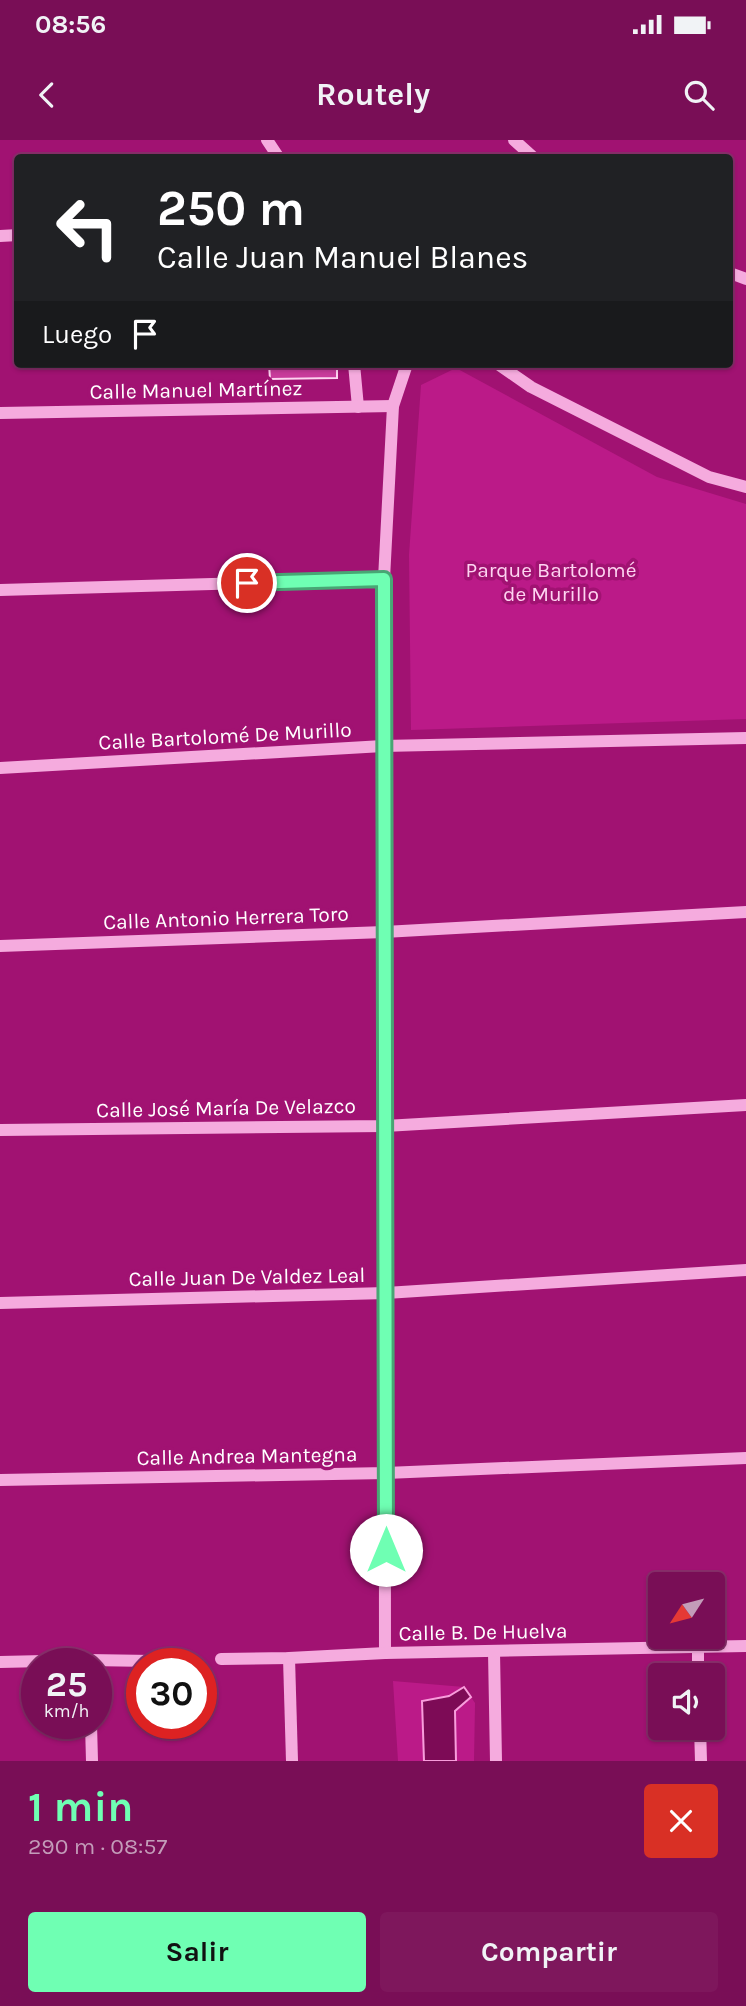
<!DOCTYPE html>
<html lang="es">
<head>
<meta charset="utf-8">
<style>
  :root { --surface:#790e56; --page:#7e175c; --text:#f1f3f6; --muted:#c39cb9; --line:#8a2e6c; --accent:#6fffb3 }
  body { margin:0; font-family:Karla,sans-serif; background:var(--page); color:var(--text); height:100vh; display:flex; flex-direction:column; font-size:26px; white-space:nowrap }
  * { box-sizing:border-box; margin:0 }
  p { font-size:23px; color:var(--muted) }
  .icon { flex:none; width:38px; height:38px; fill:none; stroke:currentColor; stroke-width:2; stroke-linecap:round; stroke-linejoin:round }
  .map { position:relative; height:1621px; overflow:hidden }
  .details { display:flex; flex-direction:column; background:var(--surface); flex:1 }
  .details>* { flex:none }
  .banner { position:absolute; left:14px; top:14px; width:719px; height:214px; border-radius:7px; box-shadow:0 2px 5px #0004,0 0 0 2px var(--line); background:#202124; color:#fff; overflow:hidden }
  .needle { width:46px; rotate:234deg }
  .buttons { position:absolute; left:648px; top:1432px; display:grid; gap:14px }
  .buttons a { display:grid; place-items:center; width:77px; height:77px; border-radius:7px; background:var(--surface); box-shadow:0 2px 5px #0004,0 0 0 2px var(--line); font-size:35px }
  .speed { position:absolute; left:21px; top:1508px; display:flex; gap:14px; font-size:35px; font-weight:700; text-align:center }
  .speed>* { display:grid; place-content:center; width:91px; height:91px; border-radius:50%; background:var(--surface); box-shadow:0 2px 5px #0004,0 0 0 2px var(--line); line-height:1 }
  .speed small { font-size:18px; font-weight:400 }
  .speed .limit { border:10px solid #d22; background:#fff; color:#111 }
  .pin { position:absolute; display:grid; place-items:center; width:60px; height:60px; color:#fff; margin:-30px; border:4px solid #fff; border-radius:50%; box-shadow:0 2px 7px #0007 }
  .me { position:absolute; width:77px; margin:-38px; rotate:0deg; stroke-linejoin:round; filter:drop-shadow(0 0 5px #0008) }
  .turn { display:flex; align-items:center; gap:24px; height:147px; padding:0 28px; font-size:32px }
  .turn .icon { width:91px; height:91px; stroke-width:2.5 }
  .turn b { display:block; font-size:49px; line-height:60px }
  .then { display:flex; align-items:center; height:66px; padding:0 28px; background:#0003; gap:14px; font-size:26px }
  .round { display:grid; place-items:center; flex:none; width:74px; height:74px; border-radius:7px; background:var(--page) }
  .headline { display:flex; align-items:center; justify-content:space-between; height:119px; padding:0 28px }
  h1 { font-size:42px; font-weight:700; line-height:52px; color:var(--accent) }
  .primary-button { display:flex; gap:14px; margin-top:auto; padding:14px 28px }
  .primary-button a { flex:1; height:80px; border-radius:7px; background:var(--accent); color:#111; font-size:28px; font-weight:700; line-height:80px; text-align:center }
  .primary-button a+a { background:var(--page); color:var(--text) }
  .status { display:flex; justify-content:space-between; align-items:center; height:49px; padding:0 35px; background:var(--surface); direction:ltr }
  .status svg { height:19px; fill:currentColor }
  header { display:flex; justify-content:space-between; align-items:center; height:91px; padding:0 28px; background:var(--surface); font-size:32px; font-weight:700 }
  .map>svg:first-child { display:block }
</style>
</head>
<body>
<div class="status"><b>08:56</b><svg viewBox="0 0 49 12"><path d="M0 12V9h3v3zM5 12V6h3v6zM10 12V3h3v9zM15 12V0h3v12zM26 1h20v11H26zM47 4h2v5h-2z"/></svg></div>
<header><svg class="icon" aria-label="back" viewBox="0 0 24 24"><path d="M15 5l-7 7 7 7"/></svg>Routely<svg class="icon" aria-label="search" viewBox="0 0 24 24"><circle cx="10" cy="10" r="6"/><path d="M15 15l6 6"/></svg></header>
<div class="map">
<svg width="746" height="1621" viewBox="0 0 746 1621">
  <rect width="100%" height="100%" fill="#a11272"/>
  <g fill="#bb1a88">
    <polygon points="456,228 657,337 746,364 746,579 411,590 409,415 421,245"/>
    <polygon points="393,1541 464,1547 475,1563 474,1621 398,1621"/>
  </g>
  <polygon fill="#7d0b56" stroke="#f89ddc" stroke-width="2" points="464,1547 471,1557 455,1571 456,1621 424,1621 422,1561 449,1556"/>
  <polygon fill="#c83b9b" stroke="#fed4f1" stroke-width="2" points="269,224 337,224 337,238 270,239"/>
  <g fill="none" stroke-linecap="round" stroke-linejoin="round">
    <g stroke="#f5abde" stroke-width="12">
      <polyline points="267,0 279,18"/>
      <polyline points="514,0 534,18"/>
      <polyline points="0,96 18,95"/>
      <polyline points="730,133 746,139"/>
      <polyline points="354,224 358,267"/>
      <polyline points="498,224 531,247 709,337 746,347"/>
      <polyline points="0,273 393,266"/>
      <polyline points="0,450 384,439"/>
      <polyline points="0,628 383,606 746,598"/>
      <polyline points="0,806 384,792 746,772"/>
      <polyline points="0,990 385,986 746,965"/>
      <polyline points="0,1163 386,1153 746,1130"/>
      <polyline points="0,1340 386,1333 746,1318"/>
      <polyline points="698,1507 698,1535"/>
      <polyline points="494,1512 496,1621"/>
      <polyline points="385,1513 384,439 393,266 407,224"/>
      <polyline points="289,1518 292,1621"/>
      <polyline points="221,1519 289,1518 385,1513 746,1506"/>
      <polyline points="0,1522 88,1520 152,1521"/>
      <polyline points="91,1584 92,1621"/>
      <polyline points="700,1587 701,1621"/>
    </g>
  </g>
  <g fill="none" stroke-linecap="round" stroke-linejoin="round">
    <defs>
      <polyline id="route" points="247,443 384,439 386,1410"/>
    </defs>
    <use href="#route" stroke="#48a674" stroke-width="18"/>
    <use href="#route" stroke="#6fffb3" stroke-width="12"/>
  </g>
  <g text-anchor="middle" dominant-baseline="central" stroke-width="7" stroke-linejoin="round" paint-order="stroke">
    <g font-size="21" fill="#fff" stroke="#a11272">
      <text transform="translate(196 250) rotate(-1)">Calle Manuel Martínez</text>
      <text transform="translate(225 596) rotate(-3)">Calle Bartolomé De Murillo</text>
      <text transform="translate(226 778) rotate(-2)">Calle Antonio Herrera Toro</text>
      <text transform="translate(226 968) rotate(-1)">Calle José María De Velazco</text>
      <text transform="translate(247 1137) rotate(-1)">Calle Juan De Valdez Leal</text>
      <text transform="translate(247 1316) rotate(-1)">Calle Andrea Mantegna</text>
      <text transform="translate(483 1492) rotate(-1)">Calle B. De Huelva</text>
    </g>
    <g font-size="21" fill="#fed4f1" stroke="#a11272">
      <text x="551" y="430">Parque Bartolomé<tspan x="551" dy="24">de Murillo</tspan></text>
    </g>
  </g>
</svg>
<div class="buttons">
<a><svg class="needle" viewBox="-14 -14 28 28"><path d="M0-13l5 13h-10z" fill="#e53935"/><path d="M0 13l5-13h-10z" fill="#c39cb9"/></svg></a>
<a><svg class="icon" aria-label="sound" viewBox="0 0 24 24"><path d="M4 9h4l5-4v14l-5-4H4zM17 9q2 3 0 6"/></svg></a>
</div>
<div class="speed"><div>25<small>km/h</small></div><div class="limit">30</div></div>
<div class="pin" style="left:247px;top:443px;background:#d93025"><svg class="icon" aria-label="arrive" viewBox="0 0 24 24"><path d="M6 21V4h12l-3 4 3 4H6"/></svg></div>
<svg class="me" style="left:386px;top:1410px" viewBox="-20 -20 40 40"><circle r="19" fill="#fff"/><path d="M0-13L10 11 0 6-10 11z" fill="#6fffb3"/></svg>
<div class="banner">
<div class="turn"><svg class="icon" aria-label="left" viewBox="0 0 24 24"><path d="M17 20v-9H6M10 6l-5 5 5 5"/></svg><div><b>250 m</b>Calle Juan Manuel Blanes</div></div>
<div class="then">Luego<svg class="icon" aria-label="arrive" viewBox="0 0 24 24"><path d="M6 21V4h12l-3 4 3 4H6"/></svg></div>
</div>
</div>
<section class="details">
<div class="headline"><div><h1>1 min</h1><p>290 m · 08:57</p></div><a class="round" style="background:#d93025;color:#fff"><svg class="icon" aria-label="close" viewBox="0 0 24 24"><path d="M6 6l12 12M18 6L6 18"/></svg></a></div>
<div class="primary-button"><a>Salir</a><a>Compartir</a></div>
</section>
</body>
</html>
